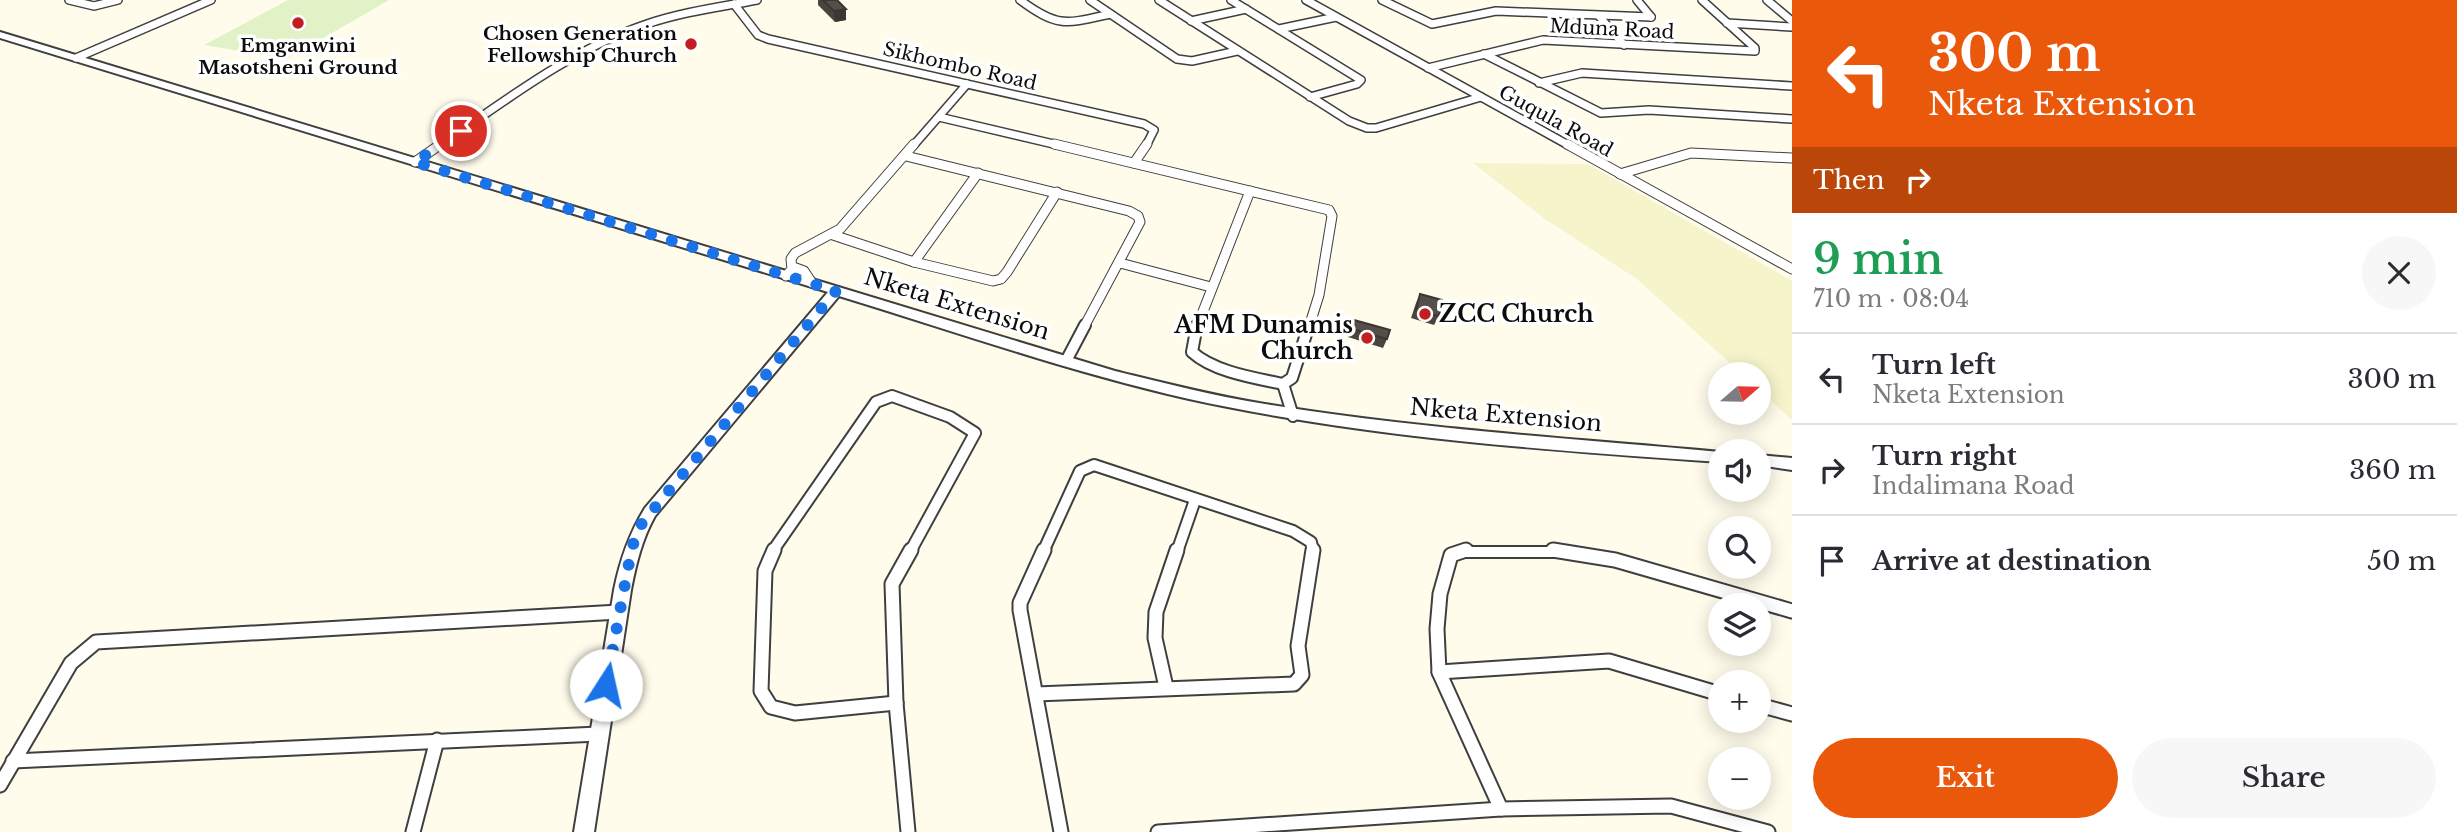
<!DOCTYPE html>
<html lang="en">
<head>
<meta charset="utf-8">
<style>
  :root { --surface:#fff; --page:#f7f7f7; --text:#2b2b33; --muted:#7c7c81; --line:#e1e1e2; --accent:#ea580c }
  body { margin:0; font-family:"Libre Baskerville",serif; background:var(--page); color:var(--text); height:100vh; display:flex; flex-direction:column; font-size:26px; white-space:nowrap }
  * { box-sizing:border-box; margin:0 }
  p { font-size:23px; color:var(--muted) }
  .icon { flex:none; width:38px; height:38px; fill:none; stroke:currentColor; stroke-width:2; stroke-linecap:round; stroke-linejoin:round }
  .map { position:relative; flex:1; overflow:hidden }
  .sheet { display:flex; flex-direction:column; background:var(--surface); width:665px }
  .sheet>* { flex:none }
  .guide { background:#ea580c; color:#fff; overflow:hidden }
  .needle { width:46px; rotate:70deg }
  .controls { position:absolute; left:1708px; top:362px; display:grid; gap:14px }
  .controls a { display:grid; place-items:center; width:63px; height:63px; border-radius:50%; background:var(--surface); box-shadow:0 4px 18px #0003; font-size:35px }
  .pin { position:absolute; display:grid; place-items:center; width:60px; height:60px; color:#fff; margin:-30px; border:4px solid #fff; border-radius:50%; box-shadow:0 2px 7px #0007 }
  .me { position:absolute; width:77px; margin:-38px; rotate:10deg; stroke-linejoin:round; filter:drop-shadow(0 0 5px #0008) }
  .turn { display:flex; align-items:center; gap:24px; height:147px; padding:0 21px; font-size:32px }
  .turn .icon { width:91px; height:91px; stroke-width:2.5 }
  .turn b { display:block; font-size:49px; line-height:60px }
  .then { display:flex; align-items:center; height:66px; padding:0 21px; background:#0003; gap:14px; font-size:26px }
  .round { display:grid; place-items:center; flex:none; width:74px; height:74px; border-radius:37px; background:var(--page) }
  .headline { display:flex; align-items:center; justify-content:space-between; height:119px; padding:0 21px }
  h1 { font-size:42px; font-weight:600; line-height:52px; color:#1e9e55 }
  .button { display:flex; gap:14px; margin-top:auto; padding:14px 21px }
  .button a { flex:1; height:80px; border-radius:42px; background:var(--accent); color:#fff; font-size:28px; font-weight:600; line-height:80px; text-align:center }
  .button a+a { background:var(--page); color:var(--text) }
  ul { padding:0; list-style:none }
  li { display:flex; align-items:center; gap:21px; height:91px; padding:0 21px; border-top:2px solid var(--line) }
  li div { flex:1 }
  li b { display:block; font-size:26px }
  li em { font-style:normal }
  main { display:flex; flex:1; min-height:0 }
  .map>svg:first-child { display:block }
</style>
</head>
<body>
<main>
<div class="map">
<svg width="1792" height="832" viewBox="0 0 1792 832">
  <rect width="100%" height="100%" fill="#fffcec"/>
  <polygon fill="#f6f4cb" points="1473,163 1588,164 1792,281 1792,420 1759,390 1759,374 1742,374 1637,279 1545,219"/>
  <polygon fill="#e1f2c6" points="288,0 389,0 287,59 204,45"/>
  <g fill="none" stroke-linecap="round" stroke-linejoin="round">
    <defs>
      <g id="minor-far3">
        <polyline points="69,0 94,6 118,0"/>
        <path d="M1020,0C1058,28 1066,24 1110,14"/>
        <polyline points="1090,0 1177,59 1192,61 1237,51"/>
        <polyline points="1159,0 1349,121 1367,128 1376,128 1481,97"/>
        <polyline points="1231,0 1361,80 1357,84 1310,97"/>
        <polyline points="1306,0 1570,146"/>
        <polyline points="1382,0 1432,24 1496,11 1651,17"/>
        <polyline points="1637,0 1651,17"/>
        <polyline points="1767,0 1792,21"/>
        <polyline points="734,4 758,35 768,39 1144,124 1154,130 1146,146"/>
        <polyline points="1599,16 1624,45"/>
        <polyline points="1191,21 1246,9"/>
        <polyline points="1727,23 1792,27"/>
        <polyline points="1279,29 1336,17"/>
        <polyline points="1484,54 1601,113 1649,110 1792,119"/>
        <polyline points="76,58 211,0"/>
        <polyline points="1428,68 1543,40 1755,51 1755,48 1702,0"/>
        <polyline points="1539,83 1582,73 1792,86"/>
        <polyline points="939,117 1062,146"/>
        <path d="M439,146C505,101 570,50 647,24C682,12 720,7 757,0"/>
        <polyline points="913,146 967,84"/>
      </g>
      <g id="minor-far2">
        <polyline points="1054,144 1329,210 1332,216 1319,295 1309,327"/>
        <polyline points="1567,144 1792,269"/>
        <polyline points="906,156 1129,211 1138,216 1140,222 1084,327"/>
        <polyline points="415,162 441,144"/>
        <polyline points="1134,163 1147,144"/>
        <polyline points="1620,174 1691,153 1792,158"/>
        <polyline points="833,235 914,262 993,281 1001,279 1007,272 1057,192"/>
        <polyline points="914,262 978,173"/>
        <polyline points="1120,263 1211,287"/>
        <polyline points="793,267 804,271 812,283"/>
        <polyline points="786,276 792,269 791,259 795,253 840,229 914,144"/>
        <polyline points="1197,327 1250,191"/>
      </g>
      <g id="minor-far1">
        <path d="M1197,325L1192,352C1214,372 1255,378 1283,384L1292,378L1309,325"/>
        <polyline points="1066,361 1085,325"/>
        <polyline points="1283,384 1293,416"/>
        <polyline points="772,552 876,402 892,396 950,417 975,433 910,552"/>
        <polyline points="1043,552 1080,471 1094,465 1293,531 1311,542 1313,552"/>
        <polyline points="1177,552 1195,500"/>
        <polyline points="1460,552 1564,552"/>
      </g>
      <g id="minor">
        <polyline points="774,550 765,571 761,691 771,707 795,713 896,703"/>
        <polyline points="1044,550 1020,603 1020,610 1061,832"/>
        <polyline points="1466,550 1451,555 1440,594 1437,629 1439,672 1501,809"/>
        <polyline points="1553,550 1615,560 1792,611"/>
        <polyline points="1439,672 1609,661 1720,694"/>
        <polyline points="1166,687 1155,638 1156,612 1177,550"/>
        <polyline points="1036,694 1294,684 1302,675 1298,646 1313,550"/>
        <polyline points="896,703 908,832"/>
        <polyline points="896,703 892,584 911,550"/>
        <polyline points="1759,705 1792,714"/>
        <polyline points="13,761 598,734"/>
        <polyline points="0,785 71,663 96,642 619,612"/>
        <polyline points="413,832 437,740"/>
        <polyline points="1158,832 1501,809 1671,806 1768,832"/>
      </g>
      <g id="tertiary">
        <path d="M0,32L1115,371C1164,383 1214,396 1265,404C1416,429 1568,438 1720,452V462C1543,450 1363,437 1189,399C1073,373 954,331 839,296L655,516C642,539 636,564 631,590L594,832H574L614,590C620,560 629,534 645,508L828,292L0,38Z"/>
        <polygon points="1759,455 1792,458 1792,470 1759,465"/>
      </g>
    </defs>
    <use href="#minor-far3" stroke="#3f3f3f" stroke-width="10"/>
    <use href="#minor-far2" stroke="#3f3f3f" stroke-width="11"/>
    <use href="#minor-far1" stroke="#3f3f3f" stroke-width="14"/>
    <use href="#minor" stroke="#3f3f3f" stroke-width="17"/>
    <use href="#tertiary" stroke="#3f3f3f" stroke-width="4"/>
    <use href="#minor-far3" stroke="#fff" stroke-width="7"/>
    <use href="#minor-far2" stroke="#fff" stroke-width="9"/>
    <use href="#minor-far1" stroke="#fff" stroke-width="10"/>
    <use href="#minor" stroke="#fff" stroke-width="13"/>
    <use href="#tertiary" fill="#fff" fill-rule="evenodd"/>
  </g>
  <g fill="#4a433e">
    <polygon points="818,0 837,0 846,9 846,20 835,22 818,5"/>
    <polygon points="1420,294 1439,316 1434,325 1411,318 1416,303"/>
    <polygon points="1354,320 1387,339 1383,348 1348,337"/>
  </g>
  <polygon fill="#3c3732" points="846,9 846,20 835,22 834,11"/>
  <g fill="#564e48" stroke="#3c3732" stroke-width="2">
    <polygon points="823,0 837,0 846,9 834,11"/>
    <polygon points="1420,294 1442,300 1439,316 1416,310"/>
    <polygon points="1354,320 1390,330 1387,339 1352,329"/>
  </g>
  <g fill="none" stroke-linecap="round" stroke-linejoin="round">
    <polyline stroke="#1a73e8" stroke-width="12" stroke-dasharray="0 21.6" points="461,131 415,162 836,291 642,523 632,547 606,685"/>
  </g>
  <g fill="#c21e21" stroke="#fff" stroke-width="2.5">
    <circle cx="298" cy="23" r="7"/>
    <circle cx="691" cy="44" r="7"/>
    <circle cx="1425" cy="314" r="7"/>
    <circle cx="1367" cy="338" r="7"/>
  </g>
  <g text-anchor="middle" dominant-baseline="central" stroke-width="7" stroke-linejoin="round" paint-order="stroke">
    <g font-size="19" fill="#0c0c0c" stroke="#fff">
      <text transform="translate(1612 29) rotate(3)">Mduna Road</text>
      <text transform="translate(960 66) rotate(13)">Sikhombo Road</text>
      <text transform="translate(1556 121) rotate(29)">Guqula Road</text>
    </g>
    <g font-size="19" font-weight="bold" fill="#0c0c0c" stroke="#fff" text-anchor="end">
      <text x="677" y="33">Chosen Generation<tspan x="677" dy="22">Fellowship Church</tspan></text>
      <text x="298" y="45" text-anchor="middle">Emganwini<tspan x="298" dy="22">Masotsheni Ground</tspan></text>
    </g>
    <g font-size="23" fill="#0c0c0c" stroke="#fff">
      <text transform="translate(957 304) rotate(17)">Nketa Extension</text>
      <text transform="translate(1506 415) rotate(5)">Nketa Extension</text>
    </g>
    <g font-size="23" font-weight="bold" fill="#0c0c0c" stroke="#fff" text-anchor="start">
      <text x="1439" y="314">ZCC Church</text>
      <text x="1353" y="325" text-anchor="end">AFM Dunamis<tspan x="1353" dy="26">Church</tspan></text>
    </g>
  </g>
</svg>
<div class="controls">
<a><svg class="needle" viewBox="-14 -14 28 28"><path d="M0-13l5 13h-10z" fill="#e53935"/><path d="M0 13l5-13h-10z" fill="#7c7c81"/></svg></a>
<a><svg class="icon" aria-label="sound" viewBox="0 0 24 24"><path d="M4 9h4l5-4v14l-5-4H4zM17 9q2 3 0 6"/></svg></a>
<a><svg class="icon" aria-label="search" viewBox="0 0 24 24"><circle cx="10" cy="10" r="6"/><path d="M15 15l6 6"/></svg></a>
<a><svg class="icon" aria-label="layers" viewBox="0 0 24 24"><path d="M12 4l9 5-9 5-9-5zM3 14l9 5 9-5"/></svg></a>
<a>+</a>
<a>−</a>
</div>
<div class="pin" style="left:461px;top:131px;background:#d93025"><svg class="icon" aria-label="arrive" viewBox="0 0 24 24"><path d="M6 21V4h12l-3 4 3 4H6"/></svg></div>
<svg class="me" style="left:606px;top:685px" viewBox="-20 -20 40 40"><circle r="19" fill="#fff"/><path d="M0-13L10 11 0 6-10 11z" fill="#1a73e8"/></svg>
</div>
<section class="sheet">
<div class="guide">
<div class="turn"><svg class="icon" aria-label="left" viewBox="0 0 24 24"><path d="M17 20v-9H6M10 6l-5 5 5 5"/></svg><div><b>300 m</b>Nketa Extension</div></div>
<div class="then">Then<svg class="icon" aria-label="right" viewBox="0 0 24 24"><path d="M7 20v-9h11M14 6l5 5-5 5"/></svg></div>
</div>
<div class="headline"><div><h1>9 min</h1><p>710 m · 08:04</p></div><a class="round"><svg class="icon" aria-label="close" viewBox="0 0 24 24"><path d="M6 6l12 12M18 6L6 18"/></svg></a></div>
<ul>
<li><svg class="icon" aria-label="left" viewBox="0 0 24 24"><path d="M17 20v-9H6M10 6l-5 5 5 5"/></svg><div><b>Turn left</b><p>Nketa Extension</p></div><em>300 m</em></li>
<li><svg class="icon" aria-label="right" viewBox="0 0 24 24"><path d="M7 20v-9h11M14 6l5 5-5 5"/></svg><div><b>Turn right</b><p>Indalimana Road</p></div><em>360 m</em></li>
<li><svg class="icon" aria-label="arrive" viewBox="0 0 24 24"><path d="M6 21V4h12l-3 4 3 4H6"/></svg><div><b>Arrive at destination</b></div><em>50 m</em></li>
</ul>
<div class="button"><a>Exit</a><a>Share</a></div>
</section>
</main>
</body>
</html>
